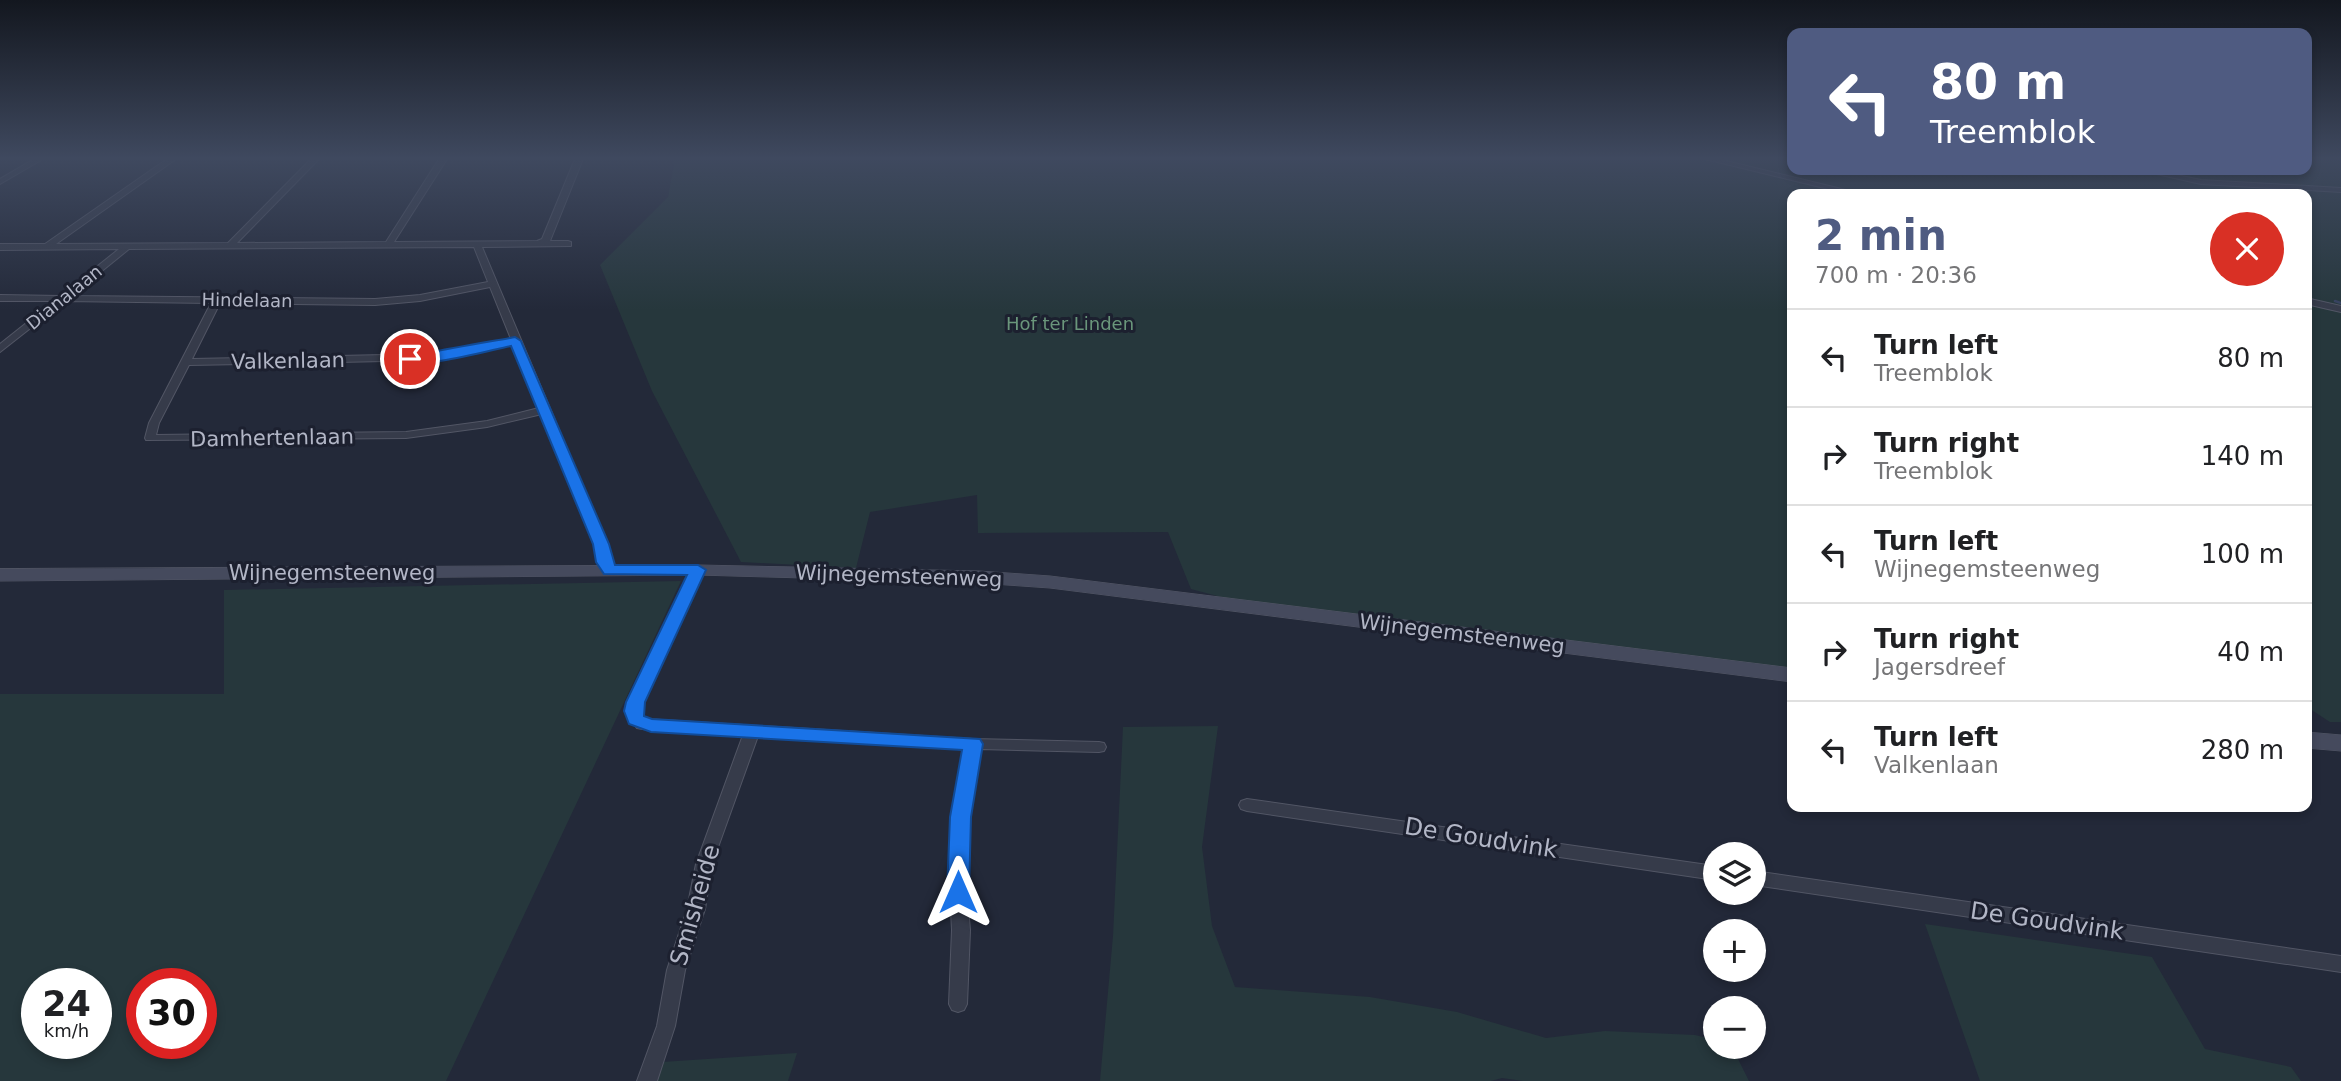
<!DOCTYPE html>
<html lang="en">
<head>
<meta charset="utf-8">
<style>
  :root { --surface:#fff; --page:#f2f2f2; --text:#202124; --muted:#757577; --line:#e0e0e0; --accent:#4f5b81 }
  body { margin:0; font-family:"DejaVu Sans",sans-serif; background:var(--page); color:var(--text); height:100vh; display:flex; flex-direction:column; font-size:26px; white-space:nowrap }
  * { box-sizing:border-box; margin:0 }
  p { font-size:23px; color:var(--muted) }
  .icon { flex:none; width:38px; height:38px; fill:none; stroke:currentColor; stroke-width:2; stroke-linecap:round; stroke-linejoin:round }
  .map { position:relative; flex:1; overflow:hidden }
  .details { position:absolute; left:1787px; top:189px; width:525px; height:623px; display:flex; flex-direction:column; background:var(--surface); border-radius:14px; box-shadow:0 4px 10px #0003 }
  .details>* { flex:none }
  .guide { position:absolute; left:1787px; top:28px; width:525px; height:147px; border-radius:14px; box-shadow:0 4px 10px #0003; background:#4f5b81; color:#fff; overflow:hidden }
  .fabs { position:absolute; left:1703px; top:842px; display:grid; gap:14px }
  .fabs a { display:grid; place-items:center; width:63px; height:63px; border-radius:50%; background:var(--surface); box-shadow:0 4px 10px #0003; font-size:35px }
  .speed { position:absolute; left:21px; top:968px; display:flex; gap:14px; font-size:35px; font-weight:700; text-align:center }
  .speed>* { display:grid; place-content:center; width:91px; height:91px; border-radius:50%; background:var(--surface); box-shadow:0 4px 10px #0003; line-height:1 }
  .speed small { font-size:18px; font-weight:400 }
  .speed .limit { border:10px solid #d22; background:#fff; color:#111 }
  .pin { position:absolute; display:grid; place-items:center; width:60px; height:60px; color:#fff; margin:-30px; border:4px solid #fff; border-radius:50%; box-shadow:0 2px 7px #0007 }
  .me { position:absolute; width:77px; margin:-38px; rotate:0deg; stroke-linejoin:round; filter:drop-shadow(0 0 5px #0008) }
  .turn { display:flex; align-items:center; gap:24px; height:147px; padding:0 28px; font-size:32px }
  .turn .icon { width:91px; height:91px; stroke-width:2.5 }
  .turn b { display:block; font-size:49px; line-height:60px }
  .round { display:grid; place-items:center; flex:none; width:74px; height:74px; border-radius:37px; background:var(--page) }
  .head { display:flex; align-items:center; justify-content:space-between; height:119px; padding:0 28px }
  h1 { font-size:42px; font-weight:800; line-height:52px; color:var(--accent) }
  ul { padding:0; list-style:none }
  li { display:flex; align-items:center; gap:21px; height:98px; padding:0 28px; border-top:2px solid var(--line) }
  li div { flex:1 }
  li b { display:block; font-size:26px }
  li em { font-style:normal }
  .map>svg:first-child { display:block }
</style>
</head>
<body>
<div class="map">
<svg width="2341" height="1081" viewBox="0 0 2341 1081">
  <rect width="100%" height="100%" fill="#232939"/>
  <g fill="#26373c" fill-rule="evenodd">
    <polygon points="675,159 1792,159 1792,170 2306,170 2307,159 2341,159 2341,722 2330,722 2307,707 2306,194 1792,194 1792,672 1247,604 1191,589 1168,532 978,533 977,495 870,512 856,568 741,562 652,391 600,265 668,197"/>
    <path d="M681,581L446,1081H0V694H224V590ZM37,984H96V1043H37ZM142,984H201V1043H142Z"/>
    <polygon points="1218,726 1202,847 1212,926 1235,987 1370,997 1457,1012 1546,1038 1605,1031 1695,1035 1715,1040 1715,1046 1732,1047 1749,1081 1523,1081 1502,1078 1491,1081 1100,1081 1113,936 1123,727"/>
    <polygon points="1925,924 2152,957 2205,1049 2291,1067 2301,1081 1980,1081"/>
    <polygon points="797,1053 788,1081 656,1081 662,1062"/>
  </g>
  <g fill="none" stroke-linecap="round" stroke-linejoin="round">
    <polyline stroke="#374260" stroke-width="2.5" points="2335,301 2341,303"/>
    <defs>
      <g id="street">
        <polygon points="34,159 43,159 0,184 0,179"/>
        <path d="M167,159H176L56,244L228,243L311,159H319L237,243L386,242L439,159H447L394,242L537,241L542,239L575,159H583L550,241H568L571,242V246L482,247L607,544L611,562L616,570L614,573H606L599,562L595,544L542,414L487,427L406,438L146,440L145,438L149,423L211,303L65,301L0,352V344L54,301H0V295L60,296L119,249L0,250V244H45ZM474,247L488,282L420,295L375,299L71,296L129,249ZM490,287L511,339L433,354L192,359L220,303L375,305L420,301ZM513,344L539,408L487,421L406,432L156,435L159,423L189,365L433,360Z"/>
        <polygon points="1705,159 1718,159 1862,194 1849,194"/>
        <polygon points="2139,170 2153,170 2201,180 2341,188 2341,192 2201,184"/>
        <polygon points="2306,298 2341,306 2341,312 2306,304"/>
        <polygon points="698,566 704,570 643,702 641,715 646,719 973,739 1099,742 1104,743 1106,747 1104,751 1099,752 980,749 968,817 965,873 970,930 967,1004 964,1010 958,1012 952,1010 949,1004 952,930 949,873 952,817 965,749 758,736 712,864 705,909 685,970 675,1026 657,1081 637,1081 657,1026 667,970 687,909 696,864 743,735 642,729 637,728 627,716 629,702 692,570"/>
        <polygon points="1247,799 1715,866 1715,880 1247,811 1241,809 1239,805 1241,801"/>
        <polygon points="1754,871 2341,956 2341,972 1754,885"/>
      </g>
      <g id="secondary">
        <polygon points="698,565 979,571 1050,576 1792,668 1792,682 1050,588 979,583 698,575 0,581 0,569"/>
        <polygon points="2306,732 2341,735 2341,751 2306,748"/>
      </g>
    </defs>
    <use href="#street" stroke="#525665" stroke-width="2"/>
    <use href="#secondary" stroke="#525665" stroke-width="1"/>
    <use href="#street" fill="#363b4a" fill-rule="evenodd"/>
    <use href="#secondary" fill="#454a5d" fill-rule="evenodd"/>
  </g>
  <linearGradient id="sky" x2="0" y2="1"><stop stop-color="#13171f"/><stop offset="0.51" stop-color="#3f495f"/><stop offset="1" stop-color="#3f495f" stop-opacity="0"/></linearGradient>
  <rect width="2341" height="310" fill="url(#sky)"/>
  <path fill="#1a73e8" stroke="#114b97" stroke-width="2" d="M515,337L521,341L609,544L615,565H698L706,570L645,702L644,716L652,719L980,739L983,744L971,817L969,892L966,898L958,901L950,898L947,892L950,817L962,750L651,732L629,724L624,711L626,702L687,575L604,574L596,562L593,544L511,346C490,350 418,371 403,359C408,355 500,340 515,337Z"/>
  <g text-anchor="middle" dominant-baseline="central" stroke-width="6" stroke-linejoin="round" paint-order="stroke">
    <g font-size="18" fill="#b2b6c6" stroke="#1c202f">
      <text transform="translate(64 297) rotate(-39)">Dianalaan</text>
      <text transform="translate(247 300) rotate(1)">Hindelaan</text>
    </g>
    <g font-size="18" fill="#6a967b" stroke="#1c202f">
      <text x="1070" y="323">Hof ter Linden</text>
    </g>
    <g font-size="21" fill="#b2b6c6" stroke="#1c202f">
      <text transform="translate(288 361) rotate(-1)">Valkenlaan</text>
      <text transform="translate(272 438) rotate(-1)">Damhertenlaan</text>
      <text x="332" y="573">Wijnegemsteenweg</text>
      <text transform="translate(899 576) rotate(2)">Wijnegemsteenweg</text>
      <text transform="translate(1462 634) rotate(7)">Wijnegemsteenweg</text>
    </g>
    <g font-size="24" fill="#b2b6c6" stroke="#1c202f">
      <text transform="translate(1481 838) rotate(9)">De Goudvink</text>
      <text transform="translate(695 905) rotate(-74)">Smisheide</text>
      <text transform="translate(2047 921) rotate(8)">De Goudvink</text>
    </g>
  </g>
</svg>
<div class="fabs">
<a><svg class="icon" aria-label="layers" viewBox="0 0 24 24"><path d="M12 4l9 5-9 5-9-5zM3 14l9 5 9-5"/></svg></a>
<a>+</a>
<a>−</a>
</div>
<div class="speed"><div>24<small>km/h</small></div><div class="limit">30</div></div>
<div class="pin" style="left:410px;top:359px;background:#d93025"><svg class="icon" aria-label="arrive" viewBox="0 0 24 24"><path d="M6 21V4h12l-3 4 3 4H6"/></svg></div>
<svg class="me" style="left:958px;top:892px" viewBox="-20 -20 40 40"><path d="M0-17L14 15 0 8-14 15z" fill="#1a73e8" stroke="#fff" stroke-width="4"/></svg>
<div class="guide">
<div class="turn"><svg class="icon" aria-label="left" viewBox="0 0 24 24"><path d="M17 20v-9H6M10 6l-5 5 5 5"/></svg><div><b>80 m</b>Treemblok</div></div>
</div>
<section class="details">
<div class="head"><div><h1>2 min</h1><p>700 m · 20:36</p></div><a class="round" style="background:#d93025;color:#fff"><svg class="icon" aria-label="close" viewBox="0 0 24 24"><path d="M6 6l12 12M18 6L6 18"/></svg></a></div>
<ul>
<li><svg class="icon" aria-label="left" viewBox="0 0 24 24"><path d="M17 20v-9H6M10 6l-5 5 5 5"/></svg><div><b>Turn left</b><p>Treemblok</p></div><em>80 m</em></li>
<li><svg class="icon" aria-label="right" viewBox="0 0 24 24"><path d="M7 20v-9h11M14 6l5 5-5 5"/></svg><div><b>Turn right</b><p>Treemblok</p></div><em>140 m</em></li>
<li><svg class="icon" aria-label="left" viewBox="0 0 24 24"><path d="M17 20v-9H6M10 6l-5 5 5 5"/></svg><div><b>Turn left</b><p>Wijnegemsteenweg</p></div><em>100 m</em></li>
<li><svg class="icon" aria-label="right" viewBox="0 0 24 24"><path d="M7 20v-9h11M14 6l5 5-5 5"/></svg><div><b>Turn right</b><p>Jagersdreef</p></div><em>40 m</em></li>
<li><svg class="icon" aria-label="left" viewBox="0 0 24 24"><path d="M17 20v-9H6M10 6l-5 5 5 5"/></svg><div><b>Turn left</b><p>Valkenlaan</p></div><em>280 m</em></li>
</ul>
</section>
</div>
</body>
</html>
